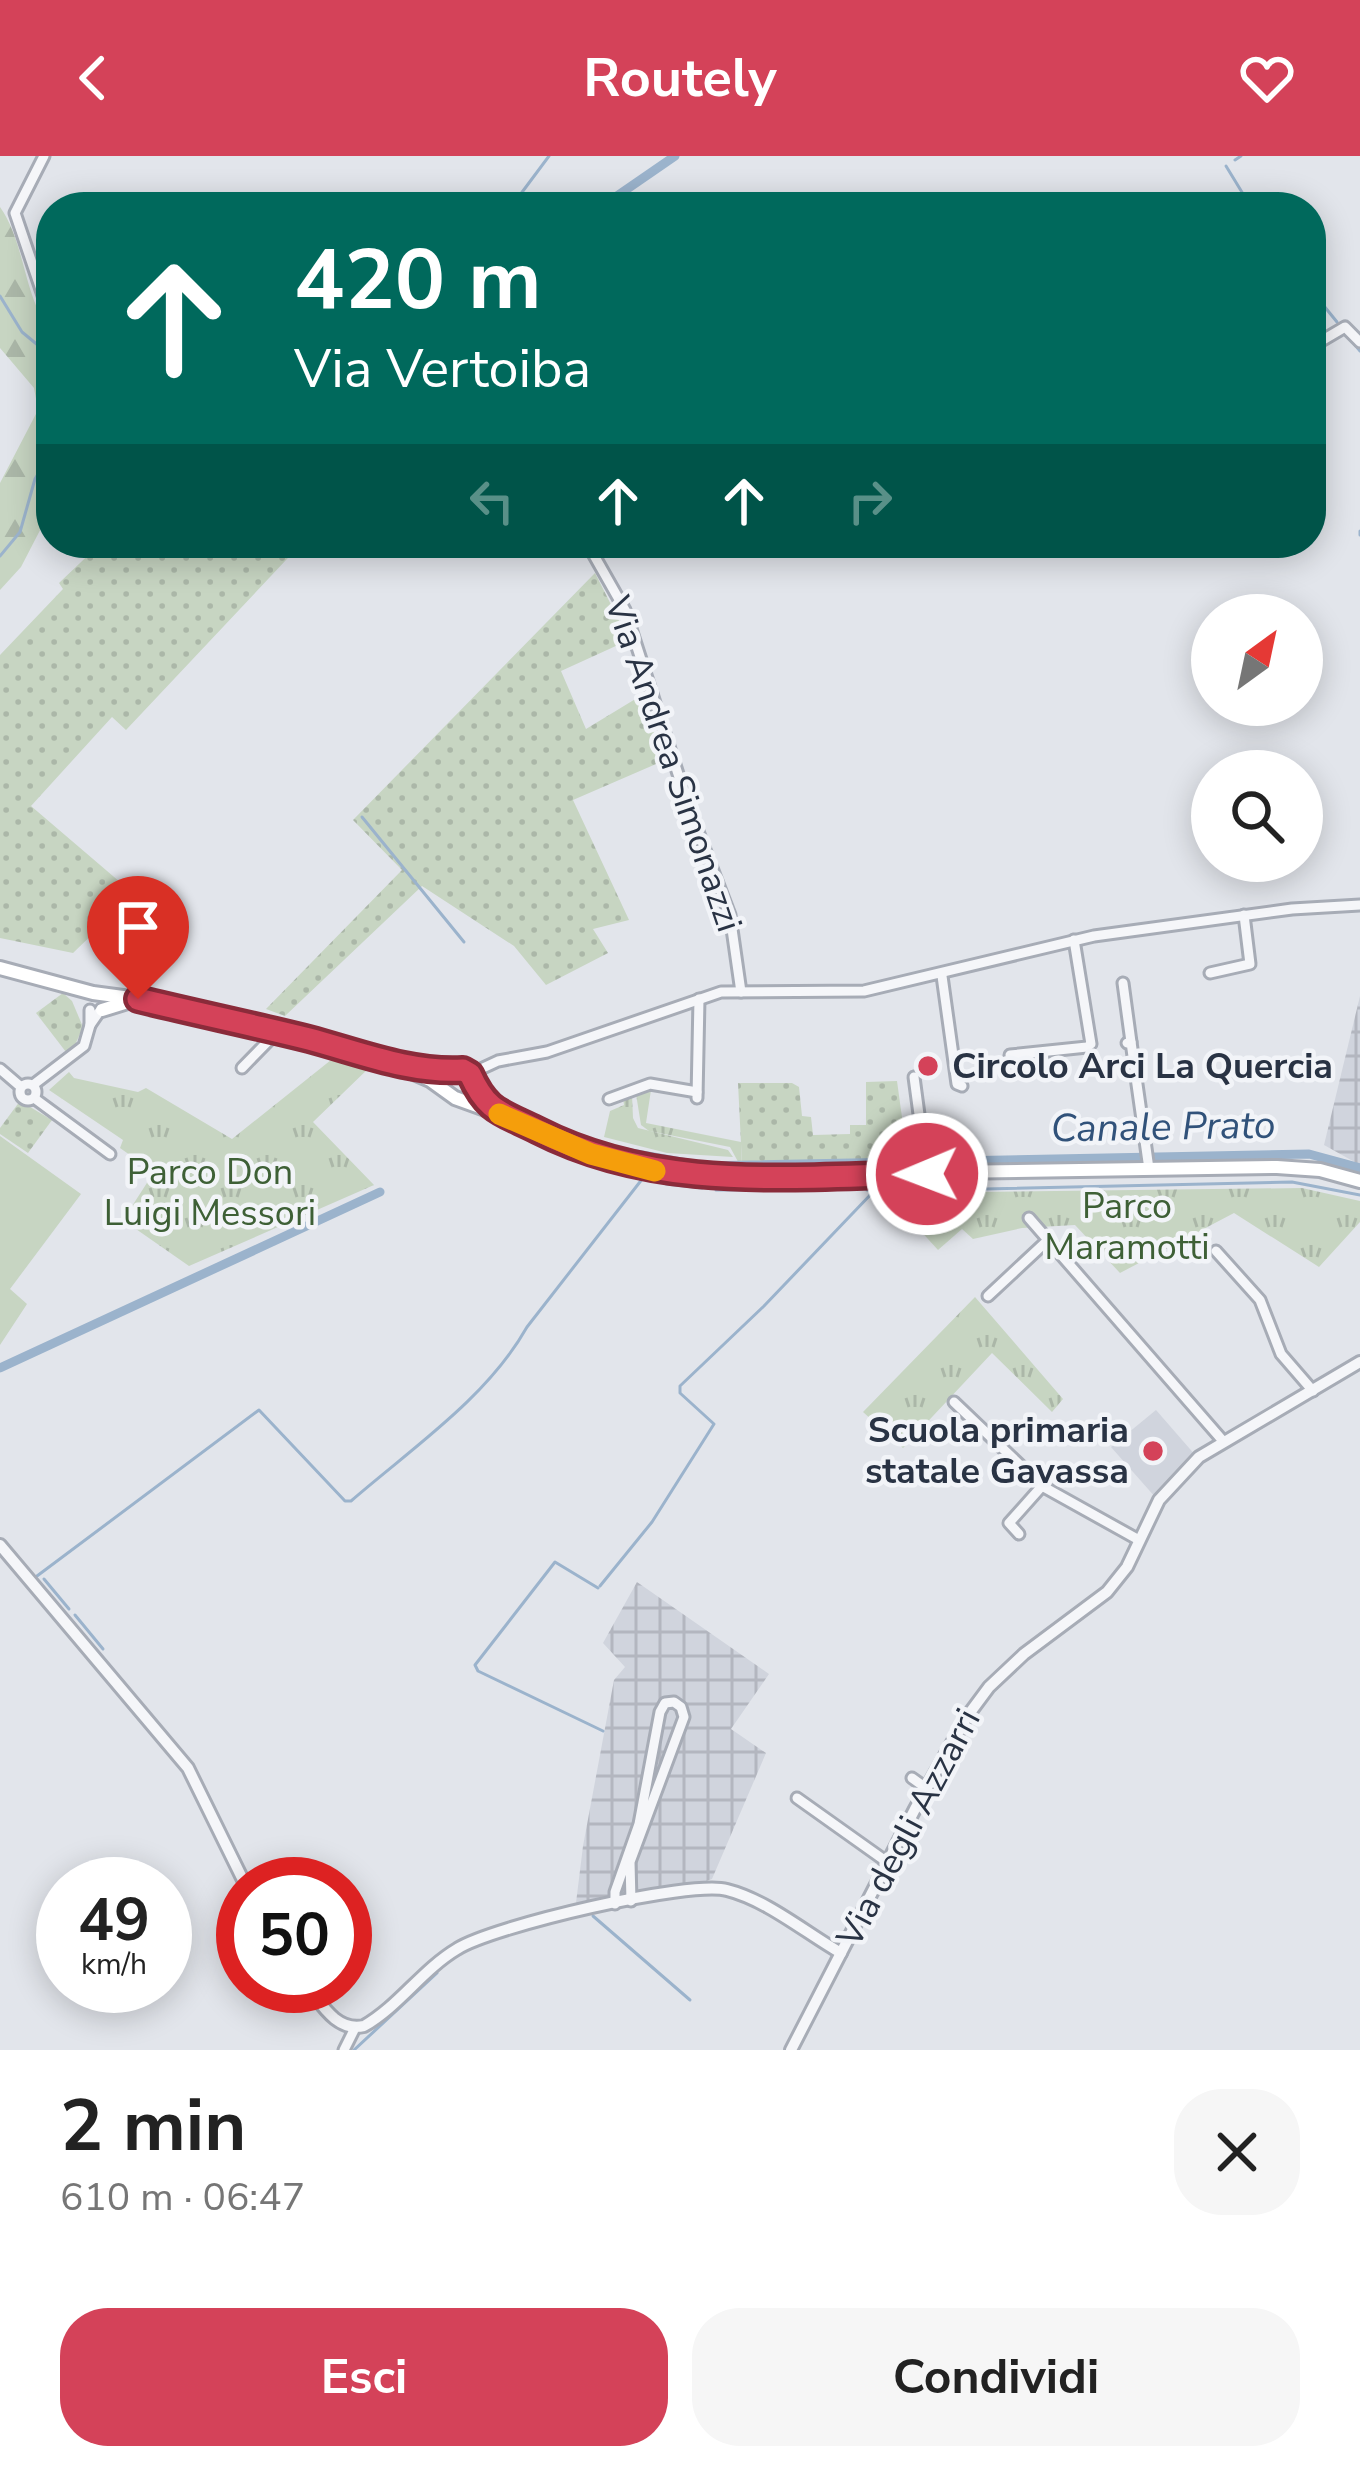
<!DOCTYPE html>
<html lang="it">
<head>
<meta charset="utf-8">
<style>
  :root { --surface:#fff; --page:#f6f6f6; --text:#222; --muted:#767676; --accent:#d44259 }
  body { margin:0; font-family:"Nunito Sans",sans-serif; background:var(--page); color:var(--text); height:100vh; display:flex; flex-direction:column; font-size:45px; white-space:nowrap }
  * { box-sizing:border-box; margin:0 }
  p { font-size:39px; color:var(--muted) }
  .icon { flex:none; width:66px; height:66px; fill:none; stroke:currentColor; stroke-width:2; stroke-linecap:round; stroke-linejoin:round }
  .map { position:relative; height:1894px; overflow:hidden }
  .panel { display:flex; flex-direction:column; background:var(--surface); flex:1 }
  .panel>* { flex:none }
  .banner { position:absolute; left:36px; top:36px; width:1290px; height:366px; border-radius:48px; box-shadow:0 6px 30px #0003; background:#00695c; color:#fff; overflow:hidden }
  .needle { width:78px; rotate:33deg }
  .buttons { position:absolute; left:1191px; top:438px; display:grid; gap:24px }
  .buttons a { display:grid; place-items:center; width:132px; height:132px; border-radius:50%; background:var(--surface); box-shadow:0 6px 30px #0003; font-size:60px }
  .speed { position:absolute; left:36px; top:1701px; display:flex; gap:24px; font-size:60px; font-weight:700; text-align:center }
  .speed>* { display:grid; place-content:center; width:156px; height:156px; border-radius:50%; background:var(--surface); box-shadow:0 6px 30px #0003; line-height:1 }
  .speed small { font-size:30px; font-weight:400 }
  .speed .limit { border:18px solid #d22; background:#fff; color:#111 }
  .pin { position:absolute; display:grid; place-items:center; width:102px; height:102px; color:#fff; margin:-123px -51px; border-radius:50% 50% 50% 0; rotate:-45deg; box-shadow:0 0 12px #0007 }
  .pin .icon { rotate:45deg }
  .me { position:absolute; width:132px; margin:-66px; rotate:269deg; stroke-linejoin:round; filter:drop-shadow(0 0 9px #0008) }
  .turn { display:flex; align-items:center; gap:42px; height:252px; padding:0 60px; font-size:54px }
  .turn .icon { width:156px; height:156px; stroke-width:2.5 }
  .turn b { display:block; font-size:84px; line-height:102px }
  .lanes { display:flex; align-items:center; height:114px; padding:0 60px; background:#0003; justify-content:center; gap:60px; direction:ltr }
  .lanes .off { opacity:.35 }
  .round { display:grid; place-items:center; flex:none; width:126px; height:126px; border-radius:48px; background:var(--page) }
  .headline { display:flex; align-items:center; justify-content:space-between; height:204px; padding:0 60px }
  h1 { font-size:72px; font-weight:700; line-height:90px }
  .primary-button { display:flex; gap:24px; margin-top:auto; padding:24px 60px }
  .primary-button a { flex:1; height:138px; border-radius:48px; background:var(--accent); color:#fff; font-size:48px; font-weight:700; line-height:138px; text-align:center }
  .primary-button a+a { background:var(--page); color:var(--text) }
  header { display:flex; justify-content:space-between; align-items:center; height:156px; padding:0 60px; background:var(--accent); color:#fff; font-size:54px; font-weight:700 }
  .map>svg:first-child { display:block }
</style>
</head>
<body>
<header><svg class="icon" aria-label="back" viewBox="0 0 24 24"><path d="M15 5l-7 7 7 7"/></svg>Routely<svg class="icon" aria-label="heart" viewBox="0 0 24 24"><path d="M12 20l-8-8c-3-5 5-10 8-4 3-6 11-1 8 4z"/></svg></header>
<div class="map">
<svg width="1360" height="1894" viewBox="0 0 1360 1894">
  <defs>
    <pattern id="industrial-grid" width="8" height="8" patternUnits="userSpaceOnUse" patternTransform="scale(3)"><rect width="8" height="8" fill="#d0d4dd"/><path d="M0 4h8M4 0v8" fill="none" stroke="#b3b6bf"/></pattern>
    <pattern id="grass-dots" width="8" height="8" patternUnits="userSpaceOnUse" patternTransform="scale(3)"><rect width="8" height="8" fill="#c7d5c2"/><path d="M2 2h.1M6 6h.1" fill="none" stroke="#abb7a8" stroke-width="1.8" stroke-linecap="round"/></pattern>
    <pattern id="forest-firs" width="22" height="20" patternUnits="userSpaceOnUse" patternTransform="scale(3)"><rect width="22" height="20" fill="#c7d5c2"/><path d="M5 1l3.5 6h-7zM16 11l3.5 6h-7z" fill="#abb7a8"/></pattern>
    <pattern id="park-tufts" width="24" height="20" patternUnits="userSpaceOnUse" patternTransform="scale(3)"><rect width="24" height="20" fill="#c7d5c2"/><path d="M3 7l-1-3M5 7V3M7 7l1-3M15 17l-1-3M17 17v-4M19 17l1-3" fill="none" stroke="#abb7a8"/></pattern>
  </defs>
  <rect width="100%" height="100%" fill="#e2e5eb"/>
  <polygon fill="#d0d4dd" points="1156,1254 1196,1300 1156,1342 1111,1291"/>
  <g fill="url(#industrial-grid)">
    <polygon points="1360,840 1360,1009 1324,989"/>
    <polygon points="637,1426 769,1518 731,1573 766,1597 712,1723 647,1747 575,1755 583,1690 614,1524 625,1511 603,1487"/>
  </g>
  <g fill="url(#grass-dots)">
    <polygon points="101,387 302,387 126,574 112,561 31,650 134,738 73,797 0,782 0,499 63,433 59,427"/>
    <polygon points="595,417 629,484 561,515 586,573 642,539 663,605 573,644 629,764 593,773 608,797 546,829 514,790 422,730 285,860 266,853 402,714 353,664"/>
    <polygon points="63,837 72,845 83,871 75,889 66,896 36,857"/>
    <polygon points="897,925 908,1005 742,1008 738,927 792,927 799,931 802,960 811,961 813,979 850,978 850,969 866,969 866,926"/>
    <polygon points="20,945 52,964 28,997 0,978 0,972"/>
  </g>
  <path fill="url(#forest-firs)" d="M0,51C26,88 23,141 51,175V353L21,411L0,434V327L38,254L34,232L0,192Z"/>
  <g fill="url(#park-tufts)">
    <polygon points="336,900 371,910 313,966 374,1029 189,1110 123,1064 154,1016 120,992 123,984 49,934 69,916 74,922 138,936 146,932 232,983"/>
    <polygon points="646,934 651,934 646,967 741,986 742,1013 730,991 649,975 641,969 636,938"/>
    <polygon points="632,939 633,962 638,972 728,994 733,1001 667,997 604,981 610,955 624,949 623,942"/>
    <polygon points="1302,1032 1360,1045 1360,1066 1319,1111 1234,1057 1120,1117 1075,1069 1022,1072 973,1083 962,1073 938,1094 886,1037"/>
    <polygon points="975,1141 1063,1243 1052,1256 992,1197 903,1292 863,1256"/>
  </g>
  <polygon fill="#c7d5c2" points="0,980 81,1038 10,1133 27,1148 0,1189"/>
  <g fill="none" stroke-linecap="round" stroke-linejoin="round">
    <g stroke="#9bb3cc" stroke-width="3">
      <polyline points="1235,4 1241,0"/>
      <polyline points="1226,10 1251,51"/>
      <polyline points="511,51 549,0"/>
      <polyline points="1311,134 1337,166"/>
      <polyline points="0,140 22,176 51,200"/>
      <polyline points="1346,178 1360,195"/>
      <polyline points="1360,375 1360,379"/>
      <polyline points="0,400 20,376 35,323 51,296"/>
      <polyline points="362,661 464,786"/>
      <polyline points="666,1028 702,1032"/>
      <polyline points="716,1034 820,1034"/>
      <polyline points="867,1034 887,1035"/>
      <polyline points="895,1035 1292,1026 1360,1039"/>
      <path d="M37,1420L259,1254L345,1345H351C412,1292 487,1242 527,1171L643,1022"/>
      <polyline points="44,1423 69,1453"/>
      <polyline points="600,1430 652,1366 714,1268 680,1237 680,1230 764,1150 874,1035"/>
      <polyline points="598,1432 555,1406 475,1509 478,1515 603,1575"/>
      <polyline points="75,1459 103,1493"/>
      <polyline points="593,1760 690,1844"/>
      <polyline points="354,1894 437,1817"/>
    </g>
    <g stroke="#9bb3cc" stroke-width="9">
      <polyline points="601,51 675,0"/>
      <polyline points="48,108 51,110"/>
      <polyline points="540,966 603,992 704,1010 1309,998 1360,1012"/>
      <polyline points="0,1212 380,1036"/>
    </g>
    <defs>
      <g id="minor">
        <polyline points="44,0 15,57 51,163"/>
        <polyline points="1311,191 1345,171 1360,186"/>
        <polyline points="587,387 625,454 689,652 730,759 741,836"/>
        <polyline points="1210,817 1250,808 1244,759"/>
        <polyline points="942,820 957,928 962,930"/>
        <polyline points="1123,827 1131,886"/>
        <polyline points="90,854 90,869 99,856"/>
        <polyline points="1127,887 1131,886 1149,1013"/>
        <polyline points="1010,899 1087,891 1091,888 1074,784"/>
        <polyline points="242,912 277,876"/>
        <polyline points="0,913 21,931"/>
        <polyline points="470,918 498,905 547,896 721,836 864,835 1094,780 1292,753 1360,749"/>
        <polyline points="914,921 927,1018"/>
        <circle cx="28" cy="936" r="8"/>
        <polyline points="33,929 84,890 90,869"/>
        <polyline points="34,942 110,998"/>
        <polyline points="697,942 699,843"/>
        <polyline points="609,943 650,928 697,936"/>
        <polyline points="1029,1062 1223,1285"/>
        <polyline points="1216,1095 1260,1144 1281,1198 1313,1235"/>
        <polyline points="988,1140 1048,1084"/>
        <polyline points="954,1246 1042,1330 1139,1384"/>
        <polyline points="1019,1378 1009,1367 1042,1330"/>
        <polyline points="912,1622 926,1632"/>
        <polyline points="797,1642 887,1706"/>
        <polyline points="615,1748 615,1736 639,1668 660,1556 665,1547 674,1546 681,1551 684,1561 630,1706 631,1745"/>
        <polyline points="344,1894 355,1872"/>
      </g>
      <g id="tertiary">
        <polyline points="0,1389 188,1612 245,1728"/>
        <path d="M307,1830C322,1849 337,1876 364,1870C399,1850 422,1814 457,1793C493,1770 689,1724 727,1734C767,1744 806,1777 841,1797"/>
        <polyline points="791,1894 915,1653 966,1562 989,1531 1024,1498 1107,1436 1127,1411 1159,1344 1199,1301 1360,1206"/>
      </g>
      <g id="secondary">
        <polyline points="0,812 93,837 138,843 305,882 393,908 450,916 463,914 470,918 474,932 491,951"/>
        <polyline points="102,854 131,845"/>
        <polyline points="393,908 430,924 455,942 513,963 575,993 624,1008 687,1020 1277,1011 1320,1014 1360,1025"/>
      </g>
    </defs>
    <use href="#minor" stroke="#a7acb6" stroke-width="15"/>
    <use href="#tertiary" stroke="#a7acb6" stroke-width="16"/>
    <use href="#secondary" stroke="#a7acb6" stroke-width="18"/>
    <use href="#minor" stroke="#f5f6f9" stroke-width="9"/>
    <use href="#tertiary" stroke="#f5f6f9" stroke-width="10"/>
    <use href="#secondary" stroke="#fff" stroke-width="12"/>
  </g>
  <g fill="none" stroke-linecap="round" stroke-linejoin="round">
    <defs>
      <path id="route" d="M138,843C195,857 253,869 309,883C361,897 410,917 463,914L470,918C487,956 501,956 537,974C660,1037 793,1020 927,1018"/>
    </defs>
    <use href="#route" stroke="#8a2b3a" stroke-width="30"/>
    <use href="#route" stroke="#d44259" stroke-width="21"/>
    <polyline stroke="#f59e0b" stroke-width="21" points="499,958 591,998 655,1015"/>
  </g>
  <g fill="#d44259" stroke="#f2f4f8" stroke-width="4.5">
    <circle cx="928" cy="910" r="12"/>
    <circle cx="1153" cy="1295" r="12"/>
  </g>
  <g text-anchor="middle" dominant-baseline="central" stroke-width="9" stroke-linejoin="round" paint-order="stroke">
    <g font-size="36" fill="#293344" stroke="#f2f4f8">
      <text transform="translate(673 608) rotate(71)">Via Andrea Simonazzi</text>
      <text transform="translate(909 1672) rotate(-62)">Via degli Azzarri</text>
    </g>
    <g font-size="36" font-weight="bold" fill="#293344" stroke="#f2f4f8" text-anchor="start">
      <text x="952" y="910">Circolo Arci La Quercia</text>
      <text x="1129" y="1274" text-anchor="end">Scuola primaria<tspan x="1129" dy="41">statale Gavassa</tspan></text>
    </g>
    <g font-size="36" fill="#3e6036" stroke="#f2f4f8">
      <text x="210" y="1016">Parco Don<tspan x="210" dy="41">Luigi Messori</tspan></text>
      <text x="1127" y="1050">Parco<tspan x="1127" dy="41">Maramotti</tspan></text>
    </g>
    <g font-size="39" font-style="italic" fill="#31527a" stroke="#f2f4f8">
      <text transform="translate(1163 971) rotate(-1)">Canale Prato</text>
    </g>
  </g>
</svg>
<div class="buttons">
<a><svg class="needle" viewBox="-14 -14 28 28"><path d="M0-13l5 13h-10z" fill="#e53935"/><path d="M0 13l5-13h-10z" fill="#767676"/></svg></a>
<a><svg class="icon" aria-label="search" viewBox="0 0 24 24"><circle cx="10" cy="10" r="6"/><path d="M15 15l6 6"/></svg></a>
</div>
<div class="speed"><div>49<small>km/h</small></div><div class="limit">50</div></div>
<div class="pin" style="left:138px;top:843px;background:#d93025"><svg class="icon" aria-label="arrive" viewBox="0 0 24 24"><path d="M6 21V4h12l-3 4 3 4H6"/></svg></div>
<svg class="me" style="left:927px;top:1018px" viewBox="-20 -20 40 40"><circle r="17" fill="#d44259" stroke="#fff" stroke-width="3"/><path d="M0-11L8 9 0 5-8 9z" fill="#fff"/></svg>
<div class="banner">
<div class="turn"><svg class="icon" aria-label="ahead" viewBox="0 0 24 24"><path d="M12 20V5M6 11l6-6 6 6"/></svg><div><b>420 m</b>Via Vertoiba</div></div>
<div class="lanes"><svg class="icon off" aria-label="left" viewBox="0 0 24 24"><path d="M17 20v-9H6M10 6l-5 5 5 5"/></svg><svg class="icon" aria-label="ahead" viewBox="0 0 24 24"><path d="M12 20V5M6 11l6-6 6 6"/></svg><svg class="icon" aria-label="ahead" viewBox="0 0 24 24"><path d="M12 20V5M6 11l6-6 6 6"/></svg><svg class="icon off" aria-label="right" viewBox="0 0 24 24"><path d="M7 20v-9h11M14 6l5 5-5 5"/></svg></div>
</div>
</div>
<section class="panel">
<div class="headline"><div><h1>2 min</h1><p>610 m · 06:47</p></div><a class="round"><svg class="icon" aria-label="close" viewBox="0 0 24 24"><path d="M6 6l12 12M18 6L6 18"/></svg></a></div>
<div class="primary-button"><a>Esci</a><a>Condividi</a></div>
</section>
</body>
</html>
